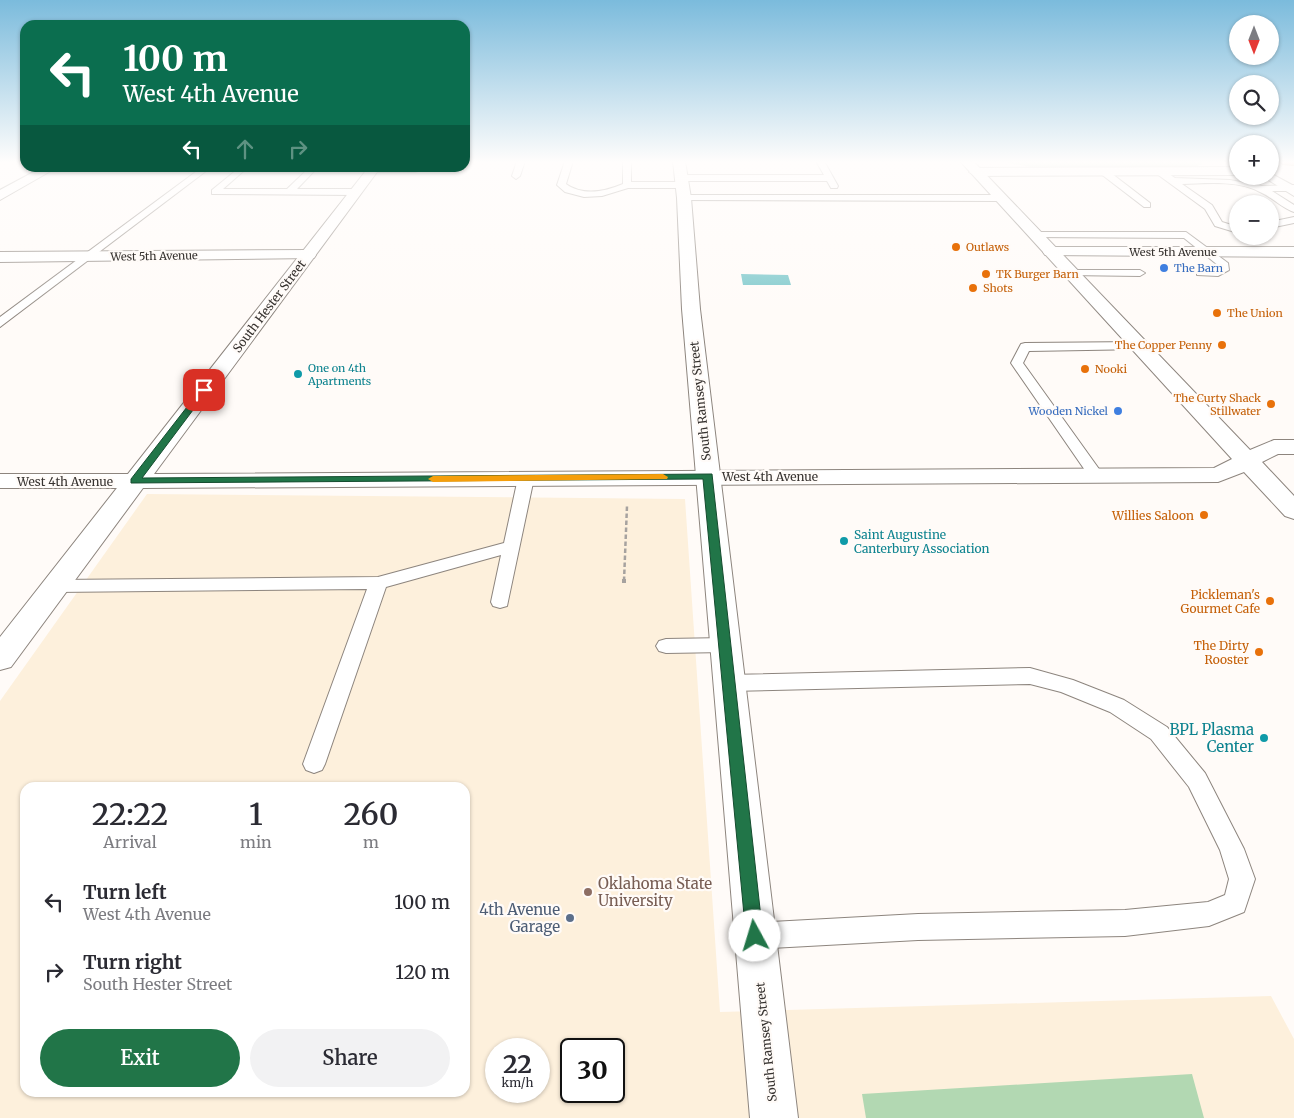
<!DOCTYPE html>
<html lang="en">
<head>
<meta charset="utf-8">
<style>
  :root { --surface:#fff; --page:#f2f2f3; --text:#2b2b33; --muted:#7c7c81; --accent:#217548 }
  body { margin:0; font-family:Merriweather,serif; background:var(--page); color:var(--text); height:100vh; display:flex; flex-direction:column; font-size:19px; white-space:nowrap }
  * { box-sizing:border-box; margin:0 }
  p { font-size:16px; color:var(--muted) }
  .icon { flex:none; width:28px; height:28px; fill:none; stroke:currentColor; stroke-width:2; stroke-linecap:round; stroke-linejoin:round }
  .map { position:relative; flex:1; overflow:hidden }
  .side { position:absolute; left:20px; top:782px; width:450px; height:315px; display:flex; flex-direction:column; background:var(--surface); border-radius:15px; box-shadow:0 1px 4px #0004 }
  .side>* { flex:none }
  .hud { position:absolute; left:20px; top:20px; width:450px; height:152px; border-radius:15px; box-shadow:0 1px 4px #0004; background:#0b6e4f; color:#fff; overflow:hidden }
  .needle { width:32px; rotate:180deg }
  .fabs { position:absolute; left:1229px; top:15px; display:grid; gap:10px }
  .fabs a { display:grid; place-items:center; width:50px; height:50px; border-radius:50%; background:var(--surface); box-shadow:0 1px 4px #0004; font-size:25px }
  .speed { position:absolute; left:485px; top:1038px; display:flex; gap:10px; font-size:25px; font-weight:700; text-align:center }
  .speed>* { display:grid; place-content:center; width:65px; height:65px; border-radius:50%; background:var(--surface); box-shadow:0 1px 4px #0004; line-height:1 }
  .speed small { font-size:12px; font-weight:400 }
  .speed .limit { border:2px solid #111; border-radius:8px; background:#fff; color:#111 }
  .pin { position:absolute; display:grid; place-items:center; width:42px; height:42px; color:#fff; margin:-21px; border-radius:10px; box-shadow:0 2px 8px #0006 }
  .me { position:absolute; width:55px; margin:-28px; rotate:354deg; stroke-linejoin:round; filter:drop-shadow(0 0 4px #0008) }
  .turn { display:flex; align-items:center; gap:18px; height:105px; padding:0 20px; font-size:22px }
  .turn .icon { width:65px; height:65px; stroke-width:2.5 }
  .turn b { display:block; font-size:35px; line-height:42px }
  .lanes { display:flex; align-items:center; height:48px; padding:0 20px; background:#0003; justify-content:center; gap:25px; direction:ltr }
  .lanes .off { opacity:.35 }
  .eta { display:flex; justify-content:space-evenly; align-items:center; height:85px; text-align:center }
  .eta b { font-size:30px; font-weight:600; line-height:35px }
  .primary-button { display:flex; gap:10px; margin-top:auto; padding:10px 20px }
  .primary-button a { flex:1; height:58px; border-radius:30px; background:var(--accent); color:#fff; font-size:20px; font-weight:600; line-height:58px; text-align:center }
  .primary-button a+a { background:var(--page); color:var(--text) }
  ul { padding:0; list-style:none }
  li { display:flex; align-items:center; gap:15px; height:70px; padding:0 20px }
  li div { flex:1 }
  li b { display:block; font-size:19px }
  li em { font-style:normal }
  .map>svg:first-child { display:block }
</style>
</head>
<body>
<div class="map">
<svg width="1294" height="1118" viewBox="0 0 1294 1118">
  <rect width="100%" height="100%" fill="#fffbf8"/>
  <path fill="#fdf0dc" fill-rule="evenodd" d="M147,494L685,499L720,1012L1271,996L1294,1039V1118H0V701ZM25,788H465V1092H25ZM496,1049H539V1091H496ZM571,1049H614V1091H571Z"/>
  <g fill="#b2d8b2">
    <polygon points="997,161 1201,161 1203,164 1194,167 1031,167"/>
    <polygon points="1192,1074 1204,1118 866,1118 862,1094"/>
  </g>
  <polygon fill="#77c6c9" points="741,274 788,275 791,285 743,285"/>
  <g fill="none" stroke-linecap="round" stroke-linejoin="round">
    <defs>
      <g id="service">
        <polygon points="517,161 525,161 520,176 516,179 512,176"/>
        <path d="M565,161H573L566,184C583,196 604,192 623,184V161H631V182H682L686,185L682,188H628L602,196L584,197L565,192L557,185Z"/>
        <polygon points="816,161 824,161 838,186 837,188 831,188 827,181 681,181 677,178 681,175 824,175"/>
        <polygon points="201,168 210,168 0,327 0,317"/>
        <polygon points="239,168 247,168 223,189 287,189 309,168 317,168 297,189 356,189 360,192 356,195 212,194 212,190"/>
        <polygon points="369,168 427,168 415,172 369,172"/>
        <polygon points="1101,170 1107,170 1150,203 1150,207 1144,207 1101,174"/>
        <path d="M1157,170H1163L1175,178L1230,180L1262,186L1294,185V191H1272L1294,205V212C1282,208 1272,197 1260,192C1238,180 1206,183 1182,184L1212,205L1222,222L1238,227V233L1215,226L1205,209L1157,174Z"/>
        <polygon points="684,195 1000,195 1004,198 1000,201 681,200 681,196"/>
        <polygon points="1294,217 1294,223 1270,228 1270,222"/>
        <polygon points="1035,232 1186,232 1228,263 1229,270 1218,276 1197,275 1197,271 1216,270 1219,266 1184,238 1032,237 1030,235"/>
        <polygon points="1071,270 1140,270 1145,273 1140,276 1067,275 1067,271"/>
        <polygon points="1140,342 1146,346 1144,349 1029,351 1023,363 1104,476 1101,479 1091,479 1011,363 1021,344 1025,343"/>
        <polygon points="526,473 534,478 507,606 500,608 493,606 491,602 501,555 386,587 325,764 322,770 314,773 306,770 303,764 367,589 55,592 49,590 46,586 49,582 55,580 378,577 504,543 518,478"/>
        <polygon points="726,638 733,640 736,645 733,650 726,652 666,653 659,651 656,646 659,641 666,639"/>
        <polygon points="1030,668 1073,680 1124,700 1167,727 1205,773 1244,849 1255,879 1244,912 1209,926 1125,936 918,940 755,949 746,945 742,936 746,927 755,923 918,914 1125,910 1208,902 1225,895 1229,879 1220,850 1189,787 1151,739 1110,712 1061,692 1030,684 729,691 722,688 719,683 722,678 729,675"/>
      </g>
      <g id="minor">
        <polygon points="673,161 685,161 691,198 700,309 798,1118 750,1118 682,309 677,198"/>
        <polygon points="1238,167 1238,175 976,176 969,172 976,168"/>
        <polygon points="41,168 56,168 0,200 0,190"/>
        <polygon points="1270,173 1294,186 1294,196 1262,176 1270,176"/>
        <polygon points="1051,247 1294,247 1294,257 1045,255 1043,252 1045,249"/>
        <polygon points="308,250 316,255 314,258 0,262 0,252"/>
        <polygon points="0,474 135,474 144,476 147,481 144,486 135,488 0,488"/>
      </g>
      <polygon id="tertiary" points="960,161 973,161 1250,450 1274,440 1294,440 1294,454 1278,454 1262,462 1294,496 1294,519 1285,516 1244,472 1218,482 143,488 11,667 0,670 0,637 368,168 380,168 154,474 1214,468 1232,459"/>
      <polygon id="trunk" points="1281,161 1294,161 1294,165 1283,164"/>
    </defs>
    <use href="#service" stroke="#8d857e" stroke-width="2"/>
    <use href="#minor" stroke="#8d857e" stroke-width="2"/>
    <use href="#tertiary" stroke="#8d857e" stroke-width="2"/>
    <use href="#trunk" stroke="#a0692d" stroke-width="2"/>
    <polyline stroke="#a6a29f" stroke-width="2.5" stroke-dasharray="4.5 2.5" stroke-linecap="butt" points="624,581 627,506"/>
    <polyline stroke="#a6a29f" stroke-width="4" stroke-dasharray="5.5 3" stroke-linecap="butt" points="624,583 624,579"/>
    <use href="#service" fill="#fff" fill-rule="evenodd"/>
    <use href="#minor" fill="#fff" fill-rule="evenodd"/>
    <use href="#tertiary" fill="#fff" fill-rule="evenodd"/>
    <use href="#trunk" fill="#e09e56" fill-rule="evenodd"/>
  </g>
  <linearGradient id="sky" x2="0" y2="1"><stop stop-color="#7bbbdc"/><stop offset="0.51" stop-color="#fffdfc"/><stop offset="1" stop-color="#fffdfc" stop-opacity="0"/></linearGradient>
  <rect width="1294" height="318" fill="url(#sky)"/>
  <polygon fill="#217548" stroke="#154c2f" points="201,389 208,390 142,478 712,474 763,936 761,942 755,944 749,942 746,936 703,479 131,483 131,479"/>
  <polygon fill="#f59e0b" points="663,474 668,477 667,479 433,482 428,479 433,476"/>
  <g fill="#e8710a" stroke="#fffbf8" stroke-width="2">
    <circle cx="956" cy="247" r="5"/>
    <circle cx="986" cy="274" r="5"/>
    <circle cx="973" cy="288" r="5"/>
    <circle cx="1217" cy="313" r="5"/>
    <circle cx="1222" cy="345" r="5"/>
    <circle cx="1085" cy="369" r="5"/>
    <circle cx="1271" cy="404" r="5"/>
    <circle cx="1204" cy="515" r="5"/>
    <circle cx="1270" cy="601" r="5"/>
    <circle cx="1259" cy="652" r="5"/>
  </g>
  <g fill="#3f7fe0" stroke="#fffbf8" stroke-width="2">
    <circle cx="1164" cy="268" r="5"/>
    <circle cx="1118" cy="411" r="5"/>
  </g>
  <g fill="#0f9aa8" stroke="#fffbf8" stroke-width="2">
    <circle cx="298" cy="374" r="5"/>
    <circle cx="844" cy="541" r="5"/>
    <circle cx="1264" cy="738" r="5"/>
  </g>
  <circle fill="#8d6e63" stroke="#fffbf8" stroke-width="2" cx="588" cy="892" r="5"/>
  <circle fill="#5c6f8a" stroke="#fffbf8" stroke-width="2" cx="570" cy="918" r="5"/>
  <g text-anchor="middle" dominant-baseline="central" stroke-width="4.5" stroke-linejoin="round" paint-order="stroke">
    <g font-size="11" fill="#c56008" stroke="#fffbf8" text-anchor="start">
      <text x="966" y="247">Outlaws</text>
      <text x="996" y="274">TK Burger Barn</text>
      <text x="983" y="288">Shots</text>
      <text x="1227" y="313">The Union</text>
      <text x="1212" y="345" text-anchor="end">The Copper Penny</text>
      <text x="1095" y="369">Nooki</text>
      <text x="1261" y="398" text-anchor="end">The Curty Shack<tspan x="1261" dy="13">Stillwater</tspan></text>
    </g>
    <g font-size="11" fill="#373330" stroke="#fffbf8">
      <text x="1173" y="252">West 5th Avenue</text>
      <text transform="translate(154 256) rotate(-1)">West 5th Avenue</text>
    </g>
    <g font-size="11" fill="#366cbe" stroke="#fffbf8" text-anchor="start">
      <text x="1174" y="268">The Barn</text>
      <text x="1108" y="411" text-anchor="end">Wooden Nickel</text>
    </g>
    <g font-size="11" fill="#0d838f" stroke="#fffbf8" text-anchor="start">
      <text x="308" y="368">One on 4th<tspan x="308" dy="13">Apartments</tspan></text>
    </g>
    <g font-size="12" fill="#373330" stroke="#fffbf8">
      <text transform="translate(269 306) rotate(-53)">South Hester Street</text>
      <text transform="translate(700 401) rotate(-96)">South Ramsey Street</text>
      <text x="770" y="476">West 4th Avenue</text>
      <text x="65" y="481">West 4th Avenue</text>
      <text transform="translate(766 1042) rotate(-96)">South Ramsey Street</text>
    </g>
    <g font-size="12" fill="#c56008" stroke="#fffbf8" text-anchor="end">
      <text x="1194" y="515">Willies Saloon</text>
      <text x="1260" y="594">Pickleman's<tspan x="1260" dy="14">Gourmet Cafe</tspan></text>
      <text x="1249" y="645">The Dirty<tspan x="1249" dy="14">Rooster</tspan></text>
    </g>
    <g font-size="12" fill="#0d838f" stroke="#fffbf8" text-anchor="start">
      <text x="854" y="534">Saint Augustine<tspan x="854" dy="14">Canterbury Association</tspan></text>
    </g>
    <g font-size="15" fill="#0d838f" stroke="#fffbf8" text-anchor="end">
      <text x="1254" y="729">BPL Plasma<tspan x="1254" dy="17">Center</tspan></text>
    </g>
    <g font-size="15" fill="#785e54" stroke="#fffbf8" text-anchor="start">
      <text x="598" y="883">Oklahoma State<tspan x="598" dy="17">University</tspan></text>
    </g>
    <g font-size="15" fill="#4e5e75" stroke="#fffbf8" text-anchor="end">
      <text x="560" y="909">4th Avenue<tspan x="560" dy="17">Garage</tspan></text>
    </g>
  </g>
</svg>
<div class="fabs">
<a><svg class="needle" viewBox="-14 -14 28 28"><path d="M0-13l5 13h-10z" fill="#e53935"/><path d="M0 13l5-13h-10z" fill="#7c7c81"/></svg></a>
<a><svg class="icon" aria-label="search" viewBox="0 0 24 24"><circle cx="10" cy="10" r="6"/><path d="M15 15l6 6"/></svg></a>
<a>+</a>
<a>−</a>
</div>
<div class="speed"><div>22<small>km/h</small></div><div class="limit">30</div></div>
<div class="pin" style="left:204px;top:390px;background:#d93025"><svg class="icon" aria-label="arrive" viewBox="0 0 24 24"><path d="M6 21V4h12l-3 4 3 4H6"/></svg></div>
<svg class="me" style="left:755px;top:936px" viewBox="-20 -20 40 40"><circle r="19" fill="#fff"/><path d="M0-13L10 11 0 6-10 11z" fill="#217548"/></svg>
<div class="hud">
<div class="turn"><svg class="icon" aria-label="left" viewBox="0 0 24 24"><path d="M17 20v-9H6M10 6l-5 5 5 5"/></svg><div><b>100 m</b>West 4th Avenue</div></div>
<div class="lanes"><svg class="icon" aria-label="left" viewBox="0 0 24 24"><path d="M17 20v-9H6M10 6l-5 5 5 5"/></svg><svg class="icon off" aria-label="ahead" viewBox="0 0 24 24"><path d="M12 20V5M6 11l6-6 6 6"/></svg><svg class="icon off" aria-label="right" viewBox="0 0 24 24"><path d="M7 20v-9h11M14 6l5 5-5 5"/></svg></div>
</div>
<section class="side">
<div class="eta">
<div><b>22:22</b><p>Arrival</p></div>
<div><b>1</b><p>min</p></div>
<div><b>260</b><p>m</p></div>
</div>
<ul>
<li><svg class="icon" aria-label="left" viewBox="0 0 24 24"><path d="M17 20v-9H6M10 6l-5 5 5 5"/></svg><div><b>Turn left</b><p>West 4th Avenue</p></div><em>100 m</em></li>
<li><svg class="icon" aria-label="right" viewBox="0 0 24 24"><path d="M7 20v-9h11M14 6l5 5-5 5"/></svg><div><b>Turn right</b><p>South Hester Street</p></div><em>120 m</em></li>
</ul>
<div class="primary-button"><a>Exit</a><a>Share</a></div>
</section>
</div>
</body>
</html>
